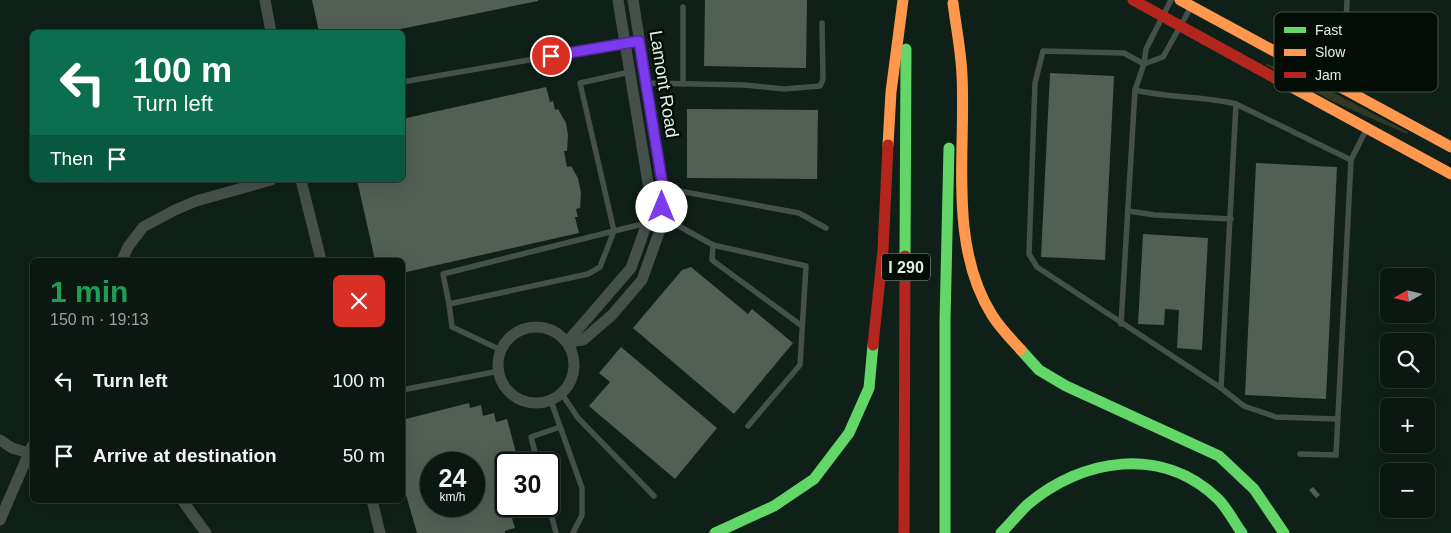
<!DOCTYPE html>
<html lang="en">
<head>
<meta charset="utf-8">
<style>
  :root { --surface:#0a1811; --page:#18251f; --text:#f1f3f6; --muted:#99a09f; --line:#2a3731 }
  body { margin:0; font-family:Helvetica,sans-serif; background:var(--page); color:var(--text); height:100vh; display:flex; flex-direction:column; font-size:19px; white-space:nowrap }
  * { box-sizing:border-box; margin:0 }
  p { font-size:16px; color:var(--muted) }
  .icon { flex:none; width:28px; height:28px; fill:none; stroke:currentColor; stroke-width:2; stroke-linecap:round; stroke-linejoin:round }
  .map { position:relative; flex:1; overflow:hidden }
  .side { position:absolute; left:30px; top:258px; width:375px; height:245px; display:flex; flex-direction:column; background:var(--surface); border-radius:8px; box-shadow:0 5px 20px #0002,0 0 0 1px var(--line) }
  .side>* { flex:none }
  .banner { position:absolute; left:30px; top:30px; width:375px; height:152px; border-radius:8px; box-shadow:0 5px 20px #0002,0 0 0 1px var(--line); background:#0b6e4f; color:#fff; overflow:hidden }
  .needle { width:32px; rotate:262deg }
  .tools { position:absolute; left:1380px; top:268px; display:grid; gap:10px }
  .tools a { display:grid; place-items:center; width:55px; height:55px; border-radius:8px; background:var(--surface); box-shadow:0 5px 20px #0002,0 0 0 1px var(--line); font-size:25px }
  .speed { position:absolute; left:420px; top:452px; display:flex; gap:10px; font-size:25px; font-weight:700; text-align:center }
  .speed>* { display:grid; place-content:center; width:65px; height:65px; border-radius:50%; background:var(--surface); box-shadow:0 5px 20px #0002,0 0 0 1px var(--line); line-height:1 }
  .speed small { font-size:12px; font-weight:400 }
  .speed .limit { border:2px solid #111; border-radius:8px; background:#fff; color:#111 }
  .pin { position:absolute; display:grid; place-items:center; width:42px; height:42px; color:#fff; margin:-21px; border:2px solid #fff; border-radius:50%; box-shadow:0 1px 5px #0007 }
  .me { position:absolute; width:55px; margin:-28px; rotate:0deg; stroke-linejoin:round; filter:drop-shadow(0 0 4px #0008) }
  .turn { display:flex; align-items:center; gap:18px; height:105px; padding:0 20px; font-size:22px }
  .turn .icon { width:65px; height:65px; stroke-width:2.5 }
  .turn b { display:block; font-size:35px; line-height:42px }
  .then { display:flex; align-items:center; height:48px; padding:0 20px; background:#0003; gap:10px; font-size:19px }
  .round { display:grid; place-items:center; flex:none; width:52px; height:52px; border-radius:8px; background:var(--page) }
  .headline { display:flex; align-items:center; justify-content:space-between; height:85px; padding:0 20px }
  h1 { font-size:30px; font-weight:700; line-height:38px; color:#1e9e55 }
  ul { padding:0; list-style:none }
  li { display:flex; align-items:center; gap:15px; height:75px; padding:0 20px }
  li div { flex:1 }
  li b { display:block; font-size:19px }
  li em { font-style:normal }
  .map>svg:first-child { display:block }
</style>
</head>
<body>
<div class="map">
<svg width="1451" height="533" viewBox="0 0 1451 533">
  <rect width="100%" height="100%" fill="#0e2017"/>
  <polygon fill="#313824" points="1266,63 1338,95 1408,132 1407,134 1334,102 1266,65"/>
  <g fill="#525f55" fill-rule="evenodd">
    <polygon points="312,0 538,0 538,1 386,32 319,32"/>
    <polygon points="705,0 807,0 806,68 704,66"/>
    <polygon points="1050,73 1114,76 1105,260 1041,257"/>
    <polygon points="546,87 550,102 553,101 555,110 558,109 566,123 568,135 567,151 564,151 567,167 571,166 578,178 581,193 580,208 576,209 578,217 575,217 579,233 402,273 402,260 375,260 357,180 402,180 402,119"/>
    <polygon points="687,109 818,110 817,179 687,178"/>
    <polygon points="1256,163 1337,167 1326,399 1245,395"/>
    <polygon points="1143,234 1208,238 1202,350 1177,348 1179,310 1165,309 1164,325 1138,324"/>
    <polygon points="691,267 748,314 752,309 793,343 734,414 633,328 682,270"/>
    <polygon points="621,347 717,428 675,479 589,406 610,382 599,373"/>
    <path d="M469,403L470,408L481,405L483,416L494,413L496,422L507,419L519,464H506V506H520L522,515L512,518L515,528L505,531V533H417L402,481V420ZM431,464H474V506H431Z"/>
    <polygon points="1313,487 1320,495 1316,498 1309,490"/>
  </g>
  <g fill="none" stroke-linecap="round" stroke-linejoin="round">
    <g stroke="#46504b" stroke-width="5.5">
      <polyline points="1347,0 1345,46 1352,91"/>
      <polyline points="683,7 683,84"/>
      <polyline points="1191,7 1163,57 1144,64 1124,53 1043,51 1035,83 1029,254 1037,267 1221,388 1244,406 1276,417 1337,419"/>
      <polyline points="1307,67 1345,46"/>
      <polyline points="630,72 580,83 614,231 647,223 661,227 677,225 713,245 806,266 800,365 748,426"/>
      <polyline points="402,82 639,41"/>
      <polyline points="646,83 745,85 784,89 820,86 823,79 822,23"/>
      <path d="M1135,90C1168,98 1203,96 1236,104L1351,160"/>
      <polyline points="649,189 663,188 799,213 826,228"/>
      <polyline points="1128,211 1155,215 1231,219"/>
      <polyline points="713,245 712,260 802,326"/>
      <polyline points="449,304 443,274 614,231"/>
      <polyline points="1121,324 1135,90 1144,64 1146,49 1171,0"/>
      <polyline points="501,350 452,327 449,304 588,274 600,267 614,231"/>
      <polyline points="1221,388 1236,104"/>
      <polyline points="402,390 499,371"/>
      <polyline points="562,394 578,418 654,496"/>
      <polyline points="551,401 582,488 582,515 573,533"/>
      <polyline points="1300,454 1336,455 1351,160 1367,128"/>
      <polyline points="538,464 531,437 560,427"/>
      <polyline points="549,506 556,533"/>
    </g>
    <g stroke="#46504b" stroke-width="11">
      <polyline points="265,0 271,32"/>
      <polyline points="301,180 321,260"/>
      <polyline points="122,260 128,247 143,227 175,210 196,201 271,180"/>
      <circle cx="536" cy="365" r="38"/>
      <polyline points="567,342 583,340 612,315 642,280 661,227 663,188 633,0"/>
      <polyline points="567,342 631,268 647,223 649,189 618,0"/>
      <polyline points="0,440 12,448 29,453"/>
      <polyline points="182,500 206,533"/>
      <polyline points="372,500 380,533"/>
      <polyline points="0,520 32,446"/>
    </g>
    <g stroke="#63d668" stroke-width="11">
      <polyline points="905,256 906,49"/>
      <polyline points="1021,350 1039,370 1066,386 1219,456 1254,489 1284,533"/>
      <polyline points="715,533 774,506 814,479 849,433 869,388 873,345"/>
      <polyline points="945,533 945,321 949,148"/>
      <path d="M1001,533C1010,524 1018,514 1027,505C1082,458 1162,445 1218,499C1227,508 1234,522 1242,533"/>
    </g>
    <g stroke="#ff974d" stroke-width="11">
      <polyline points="1180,0 1451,147"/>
      <path d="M953,3C956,27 961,51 962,75C966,153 948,245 992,315C1000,328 1011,339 1021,350"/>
      <polyline points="1275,78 1451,174"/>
      <polyline points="888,145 891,92 903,0"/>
    </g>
    <g stroke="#b3261e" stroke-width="11">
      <polyline points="1133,0 1275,78"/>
      <polyline points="873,345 883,250 888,145"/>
      <polyline points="904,533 905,256"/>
    </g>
  </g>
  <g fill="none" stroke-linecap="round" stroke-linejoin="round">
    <defs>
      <polyline id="route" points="551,56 639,41 663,188 662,207"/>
    </defs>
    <use href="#route" stroke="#51269a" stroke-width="12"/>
    <use href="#route" stroke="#7c3aed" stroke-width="9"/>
  </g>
  <g text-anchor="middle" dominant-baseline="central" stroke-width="5" stroke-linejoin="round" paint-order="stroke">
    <rect fill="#030d06" stroke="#9cada2" stroke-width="1" x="882" y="253.5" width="48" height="27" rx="4"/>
    <g font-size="16" font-weight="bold" fill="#def1e5">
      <text x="906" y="267">I 290</text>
    </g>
    <g font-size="18" fill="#def1e5" stroke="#030d06">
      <text transform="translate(664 84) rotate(81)">Lamont Road</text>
    </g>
  </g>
  <rect x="1274" y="12" width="164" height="80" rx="8" fill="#030d06" stroke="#455149" stroke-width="1"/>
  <rect x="1284" y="27" width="22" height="6" fill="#63d668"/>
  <rect x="1284" y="49" width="22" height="7" fill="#ff974d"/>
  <rect x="1284" y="72" width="22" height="6" fill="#b3261e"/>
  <g font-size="14" fill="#def1e5">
    <text x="1315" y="35">Fast</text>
    <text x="1315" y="57">Slow</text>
    <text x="1315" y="80">Jam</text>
  </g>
</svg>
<div class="tools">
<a><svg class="needle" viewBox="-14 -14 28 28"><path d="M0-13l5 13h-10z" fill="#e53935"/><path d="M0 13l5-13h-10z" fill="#99a09f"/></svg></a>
<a><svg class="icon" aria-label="search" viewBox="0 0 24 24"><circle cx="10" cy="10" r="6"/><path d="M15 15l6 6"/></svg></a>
<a>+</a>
<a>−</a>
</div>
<div class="speed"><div>24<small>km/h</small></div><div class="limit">30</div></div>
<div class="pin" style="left:551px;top:56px;background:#d93025"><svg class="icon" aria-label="arrive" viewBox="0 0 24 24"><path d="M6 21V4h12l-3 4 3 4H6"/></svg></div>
<svg class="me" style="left:662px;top:207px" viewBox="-20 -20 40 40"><circle r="19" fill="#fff"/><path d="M0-13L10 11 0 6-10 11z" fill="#7c3aed"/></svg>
<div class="banner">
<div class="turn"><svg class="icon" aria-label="left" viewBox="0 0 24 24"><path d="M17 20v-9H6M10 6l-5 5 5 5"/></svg><div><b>100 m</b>Turn left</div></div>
<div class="then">Then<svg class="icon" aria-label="arrive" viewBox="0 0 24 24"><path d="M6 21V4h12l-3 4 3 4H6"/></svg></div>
</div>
<section class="side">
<div class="headline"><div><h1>1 min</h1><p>150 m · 19:13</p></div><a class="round" style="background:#d93025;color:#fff"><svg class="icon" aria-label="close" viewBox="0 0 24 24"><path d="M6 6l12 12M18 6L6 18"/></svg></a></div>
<ul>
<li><svg class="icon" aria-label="left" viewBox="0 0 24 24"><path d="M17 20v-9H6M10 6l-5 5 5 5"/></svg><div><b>Turn left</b></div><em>100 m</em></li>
<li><svg class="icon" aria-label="arrive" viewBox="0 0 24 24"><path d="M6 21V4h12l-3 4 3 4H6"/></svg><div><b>Arrive at destination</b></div><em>50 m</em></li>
</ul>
</section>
</div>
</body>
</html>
